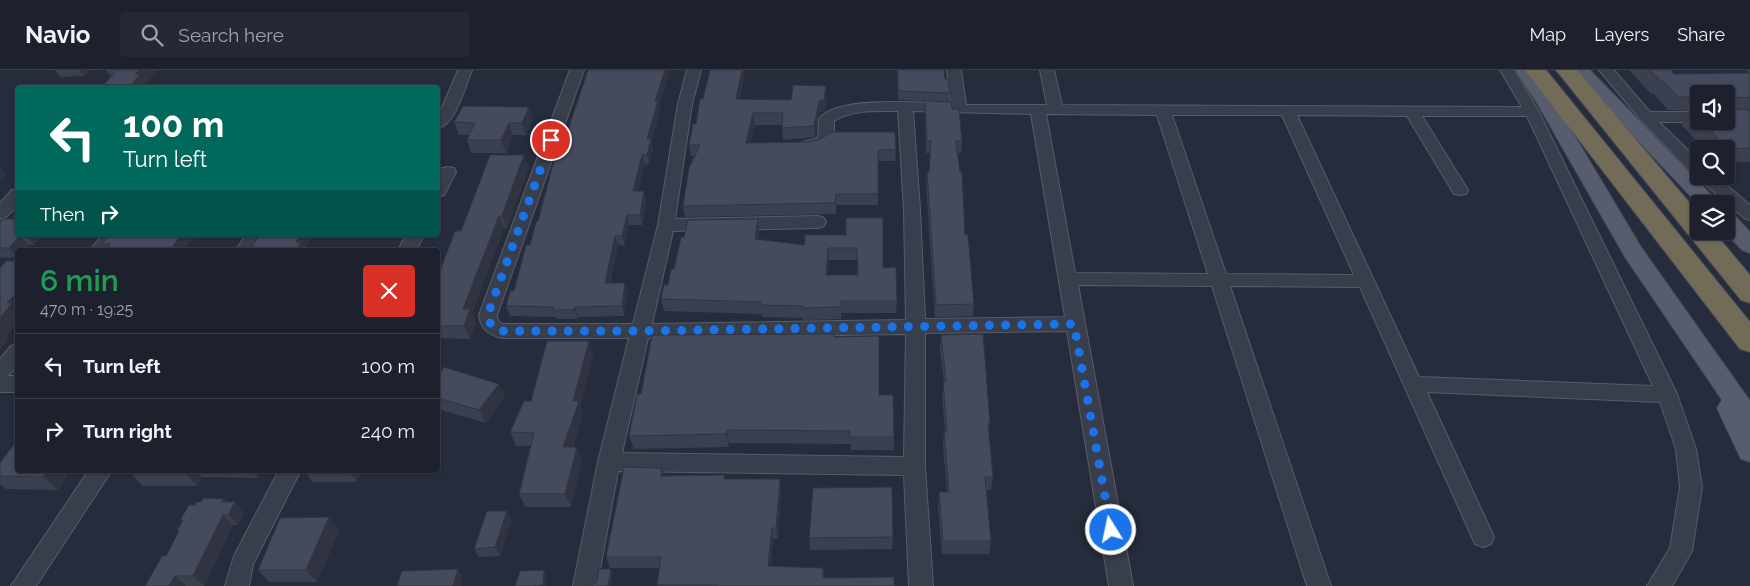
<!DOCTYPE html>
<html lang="en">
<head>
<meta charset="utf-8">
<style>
  :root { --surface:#1c212d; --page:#252935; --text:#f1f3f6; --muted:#a0a3aa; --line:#3a3e49 }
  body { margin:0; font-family:Raleway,sans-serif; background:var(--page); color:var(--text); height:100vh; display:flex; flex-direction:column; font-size:19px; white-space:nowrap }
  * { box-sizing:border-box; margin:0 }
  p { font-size:16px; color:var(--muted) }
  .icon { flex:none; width:28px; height:28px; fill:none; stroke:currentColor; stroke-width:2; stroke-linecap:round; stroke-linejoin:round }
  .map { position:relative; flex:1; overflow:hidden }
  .details { position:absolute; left:15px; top:178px; width:425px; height:225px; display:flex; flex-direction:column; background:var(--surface); border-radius:5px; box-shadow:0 1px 4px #0004,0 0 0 1px var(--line) }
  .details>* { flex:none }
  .banner { position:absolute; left:15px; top:15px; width:425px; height:152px; border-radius:5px; box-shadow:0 1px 4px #0004,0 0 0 1px var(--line); background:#00695c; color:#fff; overflow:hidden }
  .fabs { position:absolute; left:1690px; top:15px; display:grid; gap:10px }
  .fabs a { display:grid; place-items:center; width:45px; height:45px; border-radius:5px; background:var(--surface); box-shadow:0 1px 4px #0004,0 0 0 1px var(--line); font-size:25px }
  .pin { position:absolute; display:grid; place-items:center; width:42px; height:42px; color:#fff; margin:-21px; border:2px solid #fff; border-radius:50%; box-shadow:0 1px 5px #0007 }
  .me { position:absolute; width:55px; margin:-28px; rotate:350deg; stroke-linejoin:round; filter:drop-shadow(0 0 4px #0008) }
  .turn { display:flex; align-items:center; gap:18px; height:105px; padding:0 25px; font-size:22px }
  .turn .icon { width:65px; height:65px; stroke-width:2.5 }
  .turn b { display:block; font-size:35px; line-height:42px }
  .then { display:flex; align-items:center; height:48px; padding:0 25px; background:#0003; gap:10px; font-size:19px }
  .round { display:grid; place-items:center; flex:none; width:52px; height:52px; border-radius:5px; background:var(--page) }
  .head { display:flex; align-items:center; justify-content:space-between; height:85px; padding:0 25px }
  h1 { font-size:30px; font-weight:600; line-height:38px; color:#1e9e55 }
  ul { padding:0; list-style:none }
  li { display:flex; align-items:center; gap:15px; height:65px; padding:0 25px; border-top:1px solid var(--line) }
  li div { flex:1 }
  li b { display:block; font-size:19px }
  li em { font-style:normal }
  header { display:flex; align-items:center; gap:30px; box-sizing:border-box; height:70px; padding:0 25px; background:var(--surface); border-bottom:1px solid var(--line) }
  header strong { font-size:24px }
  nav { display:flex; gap:28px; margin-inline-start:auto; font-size:18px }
  .search { width:350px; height:45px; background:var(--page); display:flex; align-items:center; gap:12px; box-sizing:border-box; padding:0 18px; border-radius:5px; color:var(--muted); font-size:19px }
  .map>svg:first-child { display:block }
</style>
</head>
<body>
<header>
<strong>Navio</strong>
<div class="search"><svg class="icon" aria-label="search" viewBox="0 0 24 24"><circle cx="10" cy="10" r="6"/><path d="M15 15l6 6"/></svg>Search here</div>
<nav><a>Map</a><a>Layers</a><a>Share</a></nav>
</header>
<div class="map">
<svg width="1750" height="516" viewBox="0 0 1750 516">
  <rect width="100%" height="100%" fill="#262c3c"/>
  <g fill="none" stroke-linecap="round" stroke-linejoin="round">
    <defs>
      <g id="minor">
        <path d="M458,0H472C465,16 456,55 438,58V47Z"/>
        <path d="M570,0H584L497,245L498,251L503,254H633L658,155L678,34L687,0H701L692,34L675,149L818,146L824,148L826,152L824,156L818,158L673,161L652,254L906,250L904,140L898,41C877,41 852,39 834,51C834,68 836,74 817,78C811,80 807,81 800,79L798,76L800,73L818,68L819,49C836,25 923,33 951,34L947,0H961L966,35H1047L1040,0H1054L1062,35L1522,37L1500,0H1514L1539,42L1677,324L1696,379L1702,417L1692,481L1672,516H1647L1670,478L1680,417L1676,379L1660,332L1427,322L1494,467L1491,474L1483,477L1475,474L1360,217L1230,216L1331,516H1307L1212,216L1078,215L1133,516H1109L1067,261L925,263V396L933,516H909L904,405L618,401L597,516H573L598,392L629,268H501C488,264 481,259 479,245ZM913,41L1031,44L1065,247L925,249L920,140ZM1046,44L1157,45L1208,204L1075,203ZM1172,45H1282L1354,205L1226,204ZM1297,45L1407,46L1454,124L1460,125L1466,124L1468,120L1422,46H1527L1653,316L1419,307ZM906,264L904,387L622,383L648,268Z"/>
        <polygon points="1599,0 1614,0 1650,42 1699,42 1699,52 1659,52 1699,91 1699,106 1716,106 1750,135 1750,150 1744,148 1700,110 1698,106 1699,105 1693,104 1641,50"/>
        <polygon points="448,97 454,98 456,102 444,125 438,126 438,107 442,98"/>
        <polygon points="18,119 18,135 6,147 0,149 0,133 12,120"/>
        <polygon points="102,165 121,165 109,180 90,180"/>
        <polygon points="246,165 264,165 254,180 236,180"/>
        <polygon points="406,165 424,165 416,180 398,180"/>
        <polygon points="18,274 18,295 8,306 18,306 18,322 0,322 0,289 11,276"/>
        <polygon points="89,400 112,400 36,516 11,516"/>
        <polygon points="279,400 301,400 253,494 249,516 225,516 234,486"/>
      </g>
      <g id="major">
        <polygon points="1515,0 1533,0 1555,33 1641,177 1750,331 1750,392 1741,389 1717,338 1722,330 1625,187 1537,33"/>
        <polygon points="1571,0 1590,0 1720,134 1699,135"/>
        <polygon points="1726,143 1734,145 1750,162 1750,183 1742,180 1724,161 1726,161"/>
      </g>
      <g id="highway">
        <polygon points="1525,0 1546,0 1750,252 1750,282 1740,279"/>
        <polygon points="1556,0 1577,0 1699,144 1699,161 1713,161 1750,205 1750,233 1741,230"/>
      </g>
    </defs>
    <use href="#minor" stroke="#575c6a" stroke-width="2"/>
    <use href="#major" stroke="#424755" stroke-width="2"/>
    <use href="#highway" stroke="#444957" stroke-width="2"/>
    <use href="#minor" fill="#393e4c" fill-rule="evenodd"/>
    <use href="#major" fill="#575d6c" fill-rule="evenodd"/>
    <use href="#highway" fill="#726b57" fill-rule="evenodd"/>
  </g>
  <g fill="#3b4050" fill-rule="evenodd">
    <polygon points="55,0 90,0 84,6 60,7"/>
    <polygon points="106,0 158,0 146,13 148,17 111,7"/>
    <polygon points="588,0 670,0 659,35 660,41 651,72 653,79 649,94 645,95 638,121 644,121 646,131 642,155 629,155 625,176 618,175 610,213 628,222 624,246 578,247 577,249 557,249 556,247 510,246 506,236 514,221 538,151"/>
    <polygon points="745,0 740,29 791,30 826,16 826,27 825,41 819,42 815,67 783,70 782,55 755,55 750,73 896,80 895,91 878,91 878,135 836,135 836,144 685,147 683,136 695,86 691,86 689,75 696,54"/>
    <polygon points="897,0 944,0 945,9 950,23 949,31 962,71 961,83 958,83 965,165 974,234 973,246 935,247 926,114 927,102 929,102 930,83 926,83 925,43 925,31 898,30"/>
    <path d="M1629,0H1671L1674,4L1749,3L1746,0H1750V92H1726V79H1704L1681,54L1691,41L1668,40L1654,24H1651ZM1699,24H1726V51H1699Z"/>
    <polygon points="529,37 533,49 526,65 513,65 506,83 471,83 467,70 469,65 459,65 454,52"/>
    <polygon points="529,97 507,158 504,158 472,243 476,252 470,269 438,268 438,206 461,161"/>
    <polygon points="0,152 18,165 42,165 34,175 28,175 17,187 0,188"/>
    <path d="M759,161L758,169L804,175L846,165L883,198L897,231L896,243H841V249L803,250V248L762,247V244L664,241L661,229L668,215L684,167ZM829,190H857V205H828Z"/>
    <polygon points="189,172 184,180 105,180 106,179 102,174"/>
    <polygon points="941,265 990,353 989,361 993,407 991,420 986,420 991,471 989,484 942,484 938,435 939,422 947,422 943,376 944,362 945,362 942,326 944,312 940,279"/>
    <polygon points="834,267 879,325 894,367 894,380 851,380 851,374 729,373 729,377 634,379 629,366 641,324"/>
    <polygon points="593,284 580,336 583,344 573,377 577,377 582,390 571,437 525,437 519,424 531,376 516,376 510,362 531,331"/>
    <polygon points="438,306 505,327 486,353 438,339"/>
    <polygon points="0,393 71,400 58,420 6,419 0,414"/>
    <polygon points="135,400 262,400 258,408 202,407 197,416 143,416 132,405"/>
    <polygon points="304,400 362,400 357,412 312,412"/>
    <polygon points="665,406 726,409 780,409 781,420 778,469 773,469 771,496 823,498 824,508 894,516 657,516 659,498 610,498 606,487"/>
    <polygon points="224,429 228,432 244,443 238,455 233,455 204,516 145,516 166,486 179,462 177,461 182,451 180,450 195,435 201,432"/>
    <polygon points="512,449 500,486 479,487 474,479"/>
    <polygon points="339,460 317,512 269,512 258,500"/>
    <polygon points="893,467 892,479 810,480 809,468"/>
  </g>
  <g fill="#303441">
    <polygon points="79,0 90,0 84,6"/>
    <polygon points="139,0 158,0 146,13 148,17 147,18 129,18 135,4"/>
    <polygon points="665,0 670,0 659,35 660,41 651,72 653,79 649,94 647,85 647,69 655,31"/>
    <polygon points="742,0 745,0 738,40 736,29"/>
    <polygon points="826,16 826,27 825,41 819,42 815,67 814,56 819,31"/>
    <polygon points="529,37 533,49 526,65 522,53"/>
    <polygon points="753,43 755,55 747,85 746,73"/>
    <polygon points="509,53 513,65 506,83 501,70"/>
    <polygon points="438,56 441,64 438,70"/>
    <polygon points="524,85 529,97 507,158 502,146"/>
    <polygon points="642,85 645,95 636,131 633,121"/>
    <polygon points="0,97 6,104 0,110"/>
    <polygon points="644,121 646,131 642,155 640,145"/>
    <polygon points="627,145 629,155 625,176 622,166"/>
    <polygon points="499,146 504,158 472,243 476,252 470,269 464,256 463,239"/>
    <polygon points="758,149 759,161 757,181 755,169"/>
    <polygon points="20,165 28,175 24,180 18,180 17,187 9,178"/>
    <polygon points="26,165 42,165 34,175"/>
    <polygon points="181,165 196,165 184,180 170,180"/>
    <polygon points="300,165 313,165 305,179 306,180 296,180 296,172"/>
    <polygon points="615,166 618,175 607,223 605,213"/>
    <polygon points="828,178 829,190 827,217 826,205"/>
    <polygon points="625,213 628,222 624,246 622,236"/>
    <polygon points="18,221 18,252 7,266 9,269 0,280 0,248 7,233"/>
    <polygon points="575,237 578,247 577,249 574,240"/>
    <polygon points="589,271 593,284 580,336 583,344 568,390 563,377 573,331"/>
    <polygon points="499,314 505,327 486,353 479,340"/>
    <polygon points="727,360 729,373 729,377 726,364"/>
    <polygon points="577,377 582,390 571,437 565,424"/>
    <polygon points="662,398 666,410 661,406"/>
    <polygon points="48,400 71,400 58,420 43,407"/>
    <polygon points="190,400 195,400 202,407 197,416 187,405"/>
    <polygon points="251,400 262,400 258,408"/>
    <polygon points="348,400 362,400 357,412"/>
    <polygon points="780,409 781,420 778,469 776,458"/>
    <polygon points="224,429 232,437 235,432 244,443 238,455 228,445 222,432"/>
    <polygon points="507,441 512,449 500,486 495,477"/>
    <polygon points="223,445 233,455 204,516 193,506"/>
    <polygon points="329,447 339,460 317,512 306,500"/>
    <polygon points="772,458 773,469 770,507 768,496"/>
    <polygon points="458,499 463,507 461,516 453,516"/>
    <polygon points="611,499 613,503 611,516 608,516"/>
    <polygon points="544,500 546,505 546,516 544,516 543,515"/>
    <polygon points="175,506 186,516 169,516"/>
  </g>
  <g fill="#454b5d" stroke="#303441" fill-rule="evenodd">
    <polygon points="117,0 139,0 135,4 140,4 129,18 101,18"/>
    <polygon points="588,0 665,0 655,31 658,31 647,69 651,69 647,85 642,85 633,121 644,121 640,145 627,145 622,166 615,166 605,213 625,213 622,236 575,237 574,240 554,240 554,237 506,236 510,221 514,221 526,175 530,175 536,152 538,151 555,87 559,87"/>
    <polygon points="710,0 742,0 736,29 791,30 793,15 826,16 824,30 819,31 814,56 782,58 783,43 753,43 746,73 810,72 820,69 832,62 895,62 896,80 878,80 878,124 836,124 835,133 683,136 689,98 700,75 689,75 693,54 696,54 700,29 703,29"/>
    <polygon points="898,0 944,0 945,9 948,9 950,23 898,21"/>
    <polygon points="1650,0 1671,0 1674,4 1750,3 1750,28 1735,27 1734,39 1750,40 1750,78 1728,79 1702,51 1726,51 1726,24 1699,24 1699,27 1678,27 1663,11 1661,11"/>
    <polygon points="925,31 951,32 952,39 959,39 962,71 956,71 960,102 962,102 965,165 968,165 974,234 936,235 927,102 929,102 931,71 927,71"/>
    <polygon points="463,36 529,37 522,53 509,53 501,70 467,70 475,53 454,52"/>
    <polygon points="1691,40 1699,40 1699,48"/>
    <polygon points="490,85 524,85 502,146 499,146 463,239 470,239 464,256 438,256 438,206 455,161 461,161"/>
    <path d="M846,148H883V198L896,197L897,231H841V237L802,238V236L760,235L761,232L661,229L664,215H668L671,199H674L681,167H684L688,150L758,149L755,169L804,175L805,165H846ZM828,178H857L858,205H826Z"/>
    <polygon points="3,149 18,149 18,165 26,165 20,165 9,178 0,178 0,152"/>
    <polygon points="109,165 181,165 170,180 105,180 110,174 102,174"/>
    <polygon points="259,165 300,165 296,172 301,172 296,180 250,180"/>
    <polygon points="6,191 18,191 18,221 7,233 12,233 0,248 0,198"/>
    <polygon points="834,264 834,267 879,266 879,325 893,325 894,367 850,367 850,361 727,360 726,364 629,366 637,324 641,324 652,265"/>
    <polygon points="983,264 990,353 988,353 993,407 985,407 991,471 943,471 939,422 949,422 944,362 947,362 943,312 946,312 941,265"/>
    <polygon points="547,271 589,271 573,331 579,331 563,377 577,377 565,424 519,424 534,363 510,362 524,331 531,331"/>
    <polygon points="444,297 499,314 479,340 438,328 438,306"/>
    <polygon points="18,369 18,400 48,400 43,407 0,406 0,393"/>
    <polygon points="624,397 662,398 661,406 725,405 724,409 780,409 776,458 772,458 768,496 823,498 823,508 894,507 894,516 717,516 717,515 657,515 661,487 606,487"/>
    <polygon points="135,400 190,400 187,405 132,405"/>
    <polygon points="892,417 893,467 809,468 813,418"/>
    <polygon points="203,428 224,429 222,432 235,432 228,445 223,445 193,506 175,506 169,516 145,516 162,486 166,486 179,461 177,461 183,450 180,450 189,435 195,435 196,432 201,432"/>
    <polygon points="487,441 507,441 495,477 474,479"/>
    <polygon points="329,447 306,500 258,500 280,448"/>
    <polygon points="458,499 453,516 397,516 402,501"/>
    <polygon points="599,499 611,499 608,516 592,516 593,514 597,512"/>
    <polygon points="544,500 543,515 534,516 515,516 520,501"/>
  </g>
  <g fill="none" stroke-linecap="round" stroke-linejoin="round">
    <path stroke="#1a73e8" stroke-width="9" stroke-dasharray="0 16.2" d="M551,70L488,244C489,254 492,258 501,261H641L1074,254L1111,460"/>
  </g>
</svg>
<div class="fabs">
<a><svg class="icon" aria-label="sound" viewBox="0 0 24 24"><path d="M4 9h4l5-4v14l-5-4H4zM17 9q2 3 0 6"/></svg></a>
<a><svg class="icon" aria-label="search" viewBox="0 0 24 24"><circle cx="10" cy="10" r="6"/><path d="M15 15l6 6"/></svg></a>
<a><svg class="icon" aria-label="layers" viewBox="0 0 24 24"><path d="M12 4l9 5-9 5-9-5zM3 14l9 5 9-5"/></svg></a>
</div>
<div class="pin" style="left:551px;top:70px;background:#d93025"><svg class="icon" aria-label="arrive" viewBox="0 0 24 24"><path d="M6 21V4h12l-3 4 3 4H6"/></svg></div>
<svg class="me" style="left:1111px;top:460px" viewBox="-20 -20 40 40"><circle r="17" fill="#1a73e8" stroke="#fff" stroke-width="3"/><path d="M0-11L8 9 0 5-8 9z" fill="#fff"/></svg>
<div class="banner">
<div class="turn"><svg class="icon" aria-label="left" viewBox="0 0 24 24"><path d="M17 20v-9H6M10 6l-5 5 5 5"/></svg><div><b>100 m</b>Turn left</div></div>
<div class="then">Then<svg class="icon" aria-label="right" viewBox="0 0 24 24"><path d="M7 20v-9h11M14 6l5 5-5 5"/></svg></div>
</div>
<section class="details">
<div class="head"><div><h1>6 min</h1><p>470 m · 19:25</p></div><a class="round" style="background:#d93025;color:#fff"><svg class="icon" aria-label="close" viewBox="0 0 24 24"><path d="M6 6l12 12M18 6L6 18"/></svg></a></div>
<ul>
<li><svg class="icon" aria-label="left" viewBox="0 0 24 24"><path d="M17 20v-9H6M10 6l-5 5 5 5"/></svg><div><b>Turn left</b></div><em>100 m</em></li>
<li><svg class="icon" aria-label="right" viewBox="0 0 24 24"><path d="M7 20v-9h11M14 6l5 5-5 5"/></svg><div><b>Turn right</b></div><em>240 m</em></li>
</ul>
</section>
</div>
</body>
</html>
